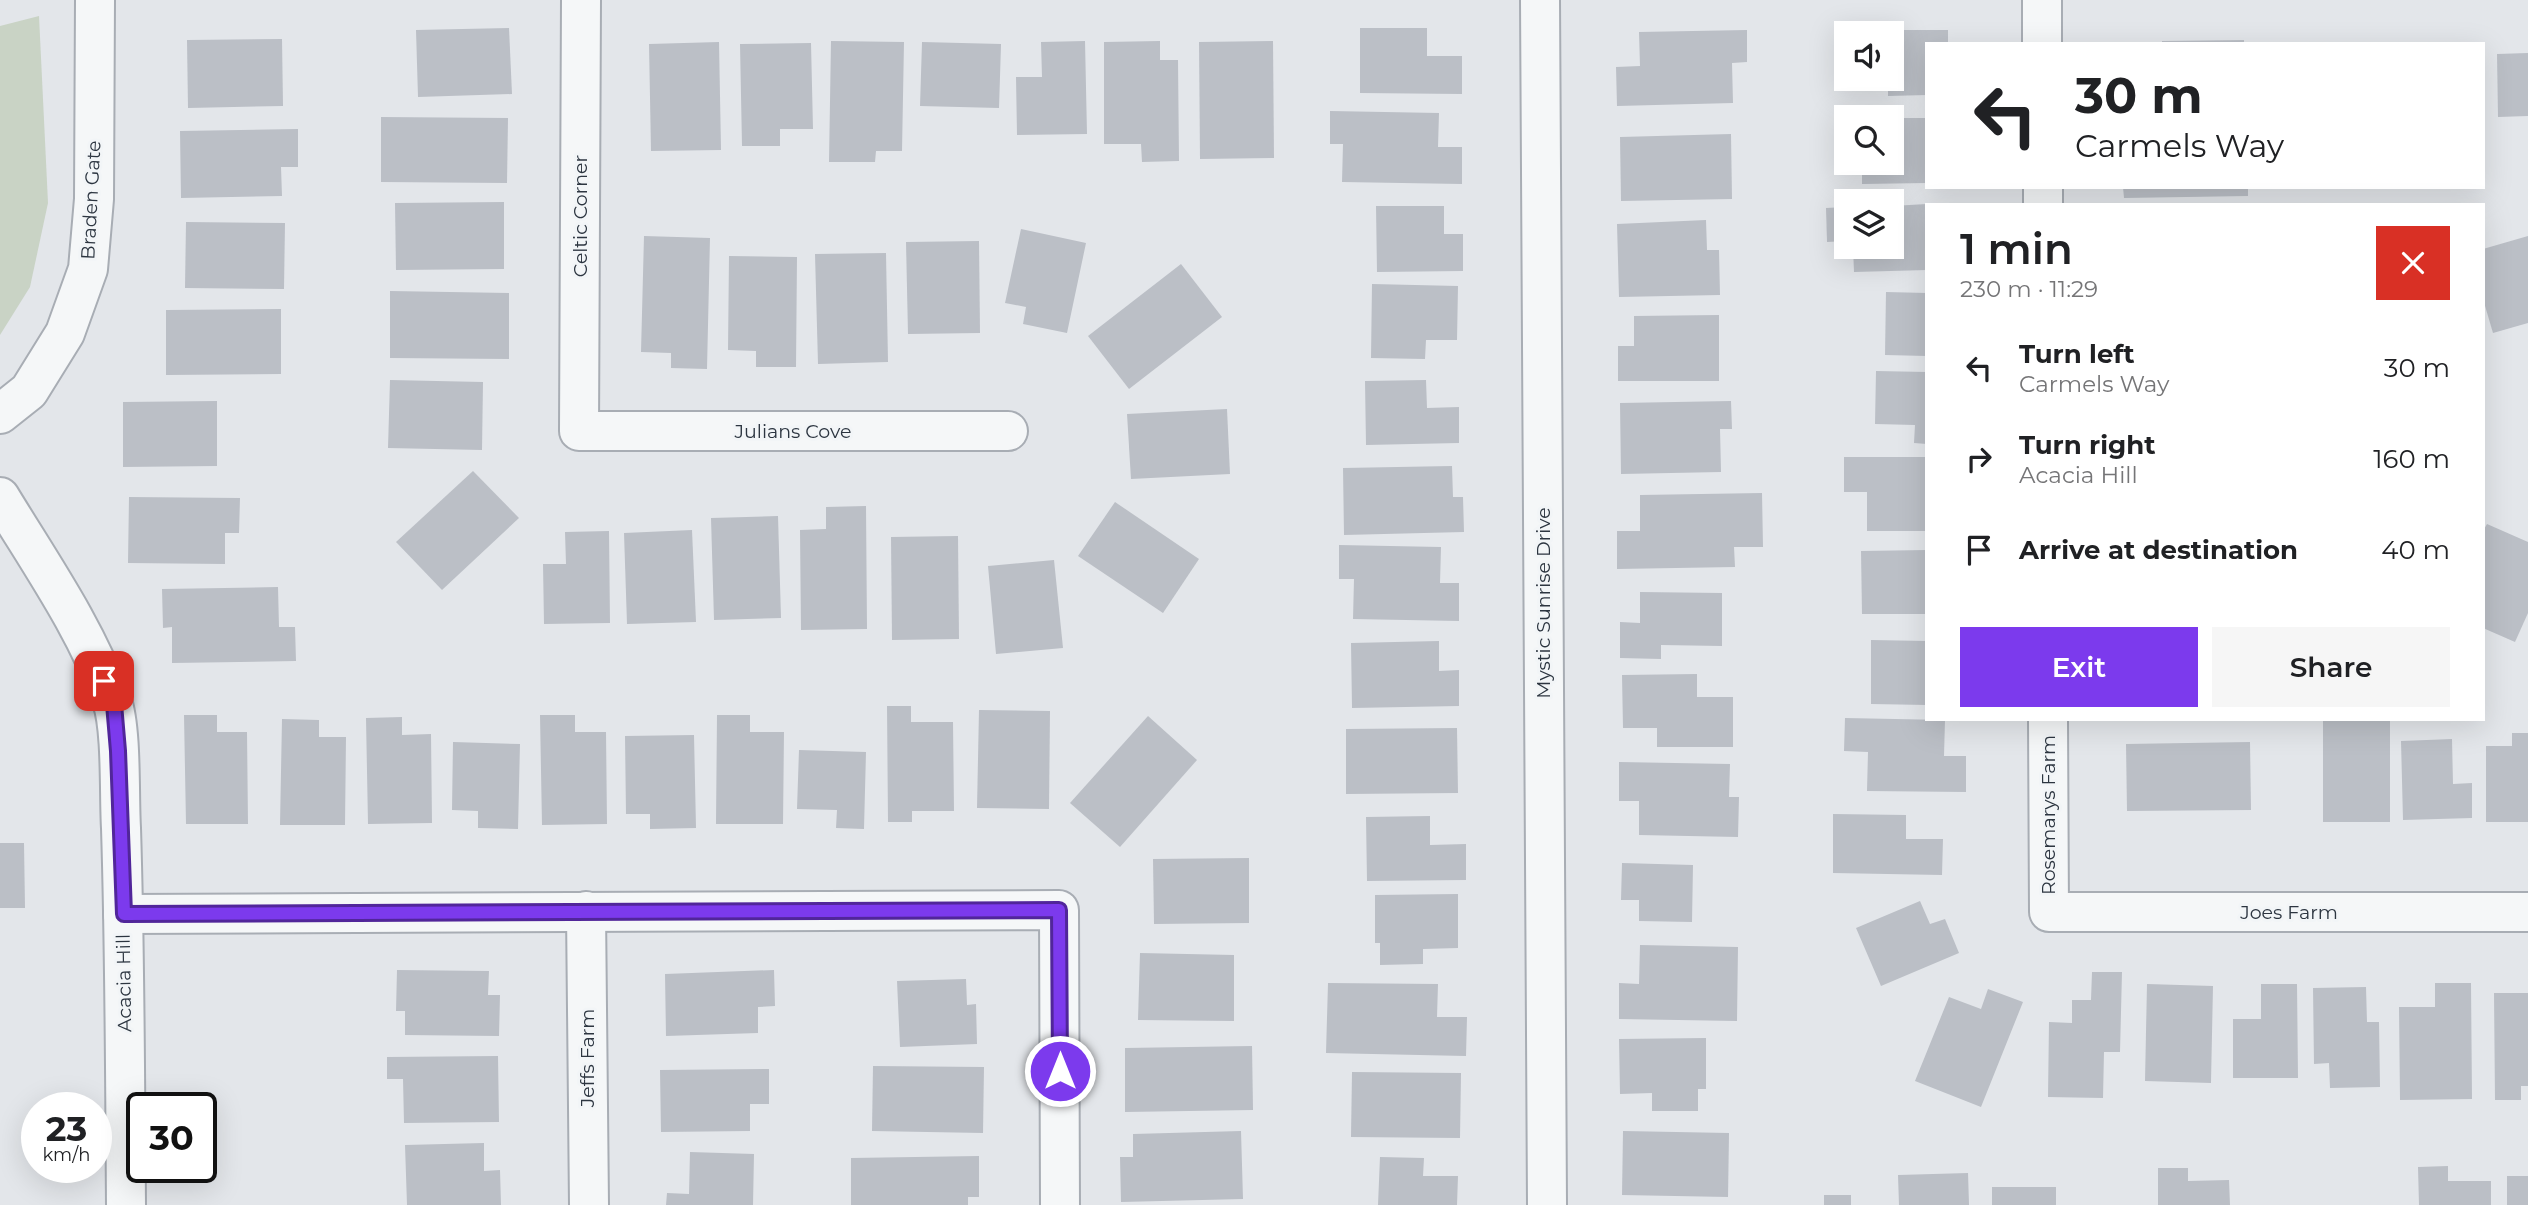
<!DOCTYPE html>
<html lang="en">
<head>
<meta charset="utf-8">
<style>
  :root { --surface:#fff; --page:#f6f6f6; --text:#202124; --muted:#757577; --accent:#7c3aed }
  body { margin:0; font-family:Montserrat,sans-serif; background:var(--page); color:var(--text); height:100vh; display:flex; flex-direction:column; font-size:26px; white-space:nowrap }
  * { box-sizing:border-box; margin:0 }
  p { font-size:23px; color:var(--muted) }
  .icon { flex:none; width:38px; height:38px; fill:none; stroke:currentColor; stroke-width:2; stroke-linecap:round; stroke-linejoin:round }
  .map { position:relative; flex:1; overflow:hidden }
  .side { position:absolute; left:1925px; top:203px; width:560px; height:518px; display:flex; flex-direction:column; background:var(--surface); border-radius:0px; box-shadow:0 7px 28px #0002 }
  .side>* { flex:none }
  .banner { position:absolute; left:1925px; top:42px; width:560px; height:147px; border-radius:0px; box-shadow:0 7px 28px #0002; background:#fff; color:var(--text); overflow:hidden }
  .fabs { position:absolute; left:1834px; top:21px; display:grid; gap:14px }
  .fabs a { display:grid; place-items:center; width:70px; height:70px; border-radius:0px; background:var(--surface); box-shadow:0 7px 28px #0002; font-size:35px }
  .speed { position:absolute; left:21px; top:1092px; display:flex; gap:14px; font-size:35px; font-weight:700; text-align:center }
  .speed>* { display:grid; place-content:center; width:91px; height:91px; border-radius:50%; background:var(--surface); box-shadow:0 7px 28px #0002; line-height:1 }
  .speed small { font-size:18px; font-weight:400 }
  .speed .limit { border:4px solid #111; border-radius:10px; background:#fff; color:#111 }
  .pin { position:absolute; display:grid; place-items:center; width:60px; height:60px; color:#fff; margin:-30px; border-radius:14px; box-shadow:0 4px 10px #0006 }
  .me { position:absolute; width:77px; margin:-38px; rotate:0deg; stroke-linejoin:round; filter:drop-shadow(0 0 5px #0008) }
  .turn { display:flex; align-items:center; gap:24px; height:147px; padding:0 35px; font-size:32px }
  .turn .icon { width:91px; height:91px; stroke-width:2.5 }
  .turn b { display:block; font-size:49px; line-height:60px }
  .round { display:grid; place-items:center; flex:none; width:74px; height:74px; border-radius:0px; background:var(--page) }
  .overview { display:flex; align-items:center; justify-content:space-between; height:119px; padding:0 35px }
  h1 { font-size:42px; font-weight:600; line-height:52px }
  .cta { display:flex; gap:14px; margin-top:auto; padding:14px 35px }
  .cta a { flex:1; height:80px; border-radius:0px; background:var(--accent); color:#fff; font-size:28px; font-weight:600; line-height:80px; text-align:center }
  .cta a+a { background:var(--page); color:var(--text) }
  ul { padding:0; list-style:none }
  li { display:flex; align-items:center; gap:21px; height:91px; padding:0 35px }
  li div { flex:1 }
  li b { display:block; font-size:26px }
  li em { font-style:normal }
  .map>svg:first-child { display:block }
</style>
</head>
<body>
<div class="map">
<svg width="2528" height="1205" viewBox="0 0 2528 1205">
  <rect width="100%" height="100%" fill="#e3e6ea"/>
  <polygon fill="#c9d3c5" points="39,16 48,203 30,287 0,335 0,26"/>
  <g fill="#bbbfc6">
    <polygon points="509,28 512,94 418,97 416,30"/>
    <polygon points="1360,28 1427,28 1427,56 1462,56 1462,94 1360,93"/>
    <polygon points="1747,30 1747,62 1732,63 1733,103 1617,106 1616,67 1640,66 1639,32"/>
    <polygon points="1887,30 1948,30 1948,44 1927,44 1927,95 1888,96 1888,79 1892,79 1892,33 1887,33"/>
    <polygon points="282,39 283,106 188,108 187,40"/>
    <polygon points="2244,40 2244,44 2162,44 2162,41"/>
    <polygon points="831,41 904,42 902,151 876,151 875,162 829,162"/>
    <polygon points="1085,41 1087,134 1017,135 1016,77 1042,77 1041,42"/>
    <polygon points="1160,41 1160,60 1178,60 1179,161 1142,162 1141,144 1104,144 1104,42"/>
    <polygon points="1273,41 1274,158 1200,159 1199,42"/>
    <polygon points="719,42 721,150 651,151 649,44"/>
    <polygon points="922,42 1001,44 999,108 920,106"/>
    <polygon points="811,43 813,129 780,129 780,146 742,146 740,44"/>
    <polygon points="2528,53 2528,116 2498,117 2497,54"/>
    <polygon points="1330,111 1439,113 1438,147 1462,147 1462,184 1342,182 1343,144 1330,144"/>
    <polygon points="381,117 508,118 507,183 381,182"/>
    <polygon points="1892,118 1927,118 1927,183 1862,184 1862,163 1892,163"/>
    <polygon points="298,129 298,167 281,167 282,196 181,198 180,131"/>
    <polygon points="1731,134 1732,199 1621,201 1620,137"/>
    <polygon points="2123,187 2248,187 2248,196 2124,198"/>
    <polygon points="504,202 504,269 396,270 395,203"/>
    <polygon points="1927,204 1927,270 1854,272 1853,247 1892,247 1892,206"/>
    <polygon points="1376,206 1444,206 1444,234 1463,234 1463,271 1377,272"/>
    <polygon points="1846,207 1846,241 1827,242 1826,208"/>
    <polygon points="1706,220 1707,250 1719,250 1720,295 1619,297 1617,224"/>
    <polygon points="186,222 285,223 284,289 185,288"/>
    <polygon points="1021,229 1086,243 1067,333 1023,324 1026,307 1005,303"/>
    <polygon points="644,236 710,238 707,369 671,368 671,353 641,352"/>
    <polygon points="2528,236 2528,323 2493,333 2483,299 2483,249"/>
    <polygon points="979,241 980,333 908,334 906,242"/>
    <polygon points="886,253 888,362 818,364 815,254"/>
    <polygon points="729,256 797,257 796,367 756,367 756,351 728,350"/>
    <polygon points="1181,264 1222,317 1129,389 1088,336"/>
    <polygon points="1372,284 1458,286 1457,340 1426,340 1425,359 1371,358"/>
    <polygon points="390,291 509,293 509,359 390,358"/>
    <polygon points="1886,292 1927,293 1927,356 1885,355"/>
    <polygon points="281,309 281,374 166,375 166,310"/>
    <polygon points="1719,315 1719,381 1618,381 1618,346 1634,346 1634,316"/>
    <polygon points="1876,371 1927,372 1927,444 1914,443 1915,425 1875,424"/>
    <polygon points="390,380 483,382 482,450 388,448"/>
    <polygon points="1426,380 1427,408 1459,407 1459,443 1366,445 1365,381"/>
    <polygon points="217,401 217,466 123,467 123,402"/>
    <polygon points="1731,401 1732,429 1720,429 1721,472 1621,474 1620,403"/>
    <polygon points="1227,409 1230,474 1131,479 1127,414"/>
    <polygon points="1844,457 1927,457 1927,531 1867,531 1867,492 1844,492"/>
    <polygon points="1452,466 1453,497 1463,497 1464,532 1344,535 1343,468"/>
    <polygon points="473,471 519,518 442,590 396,542"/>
    <polygon points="1762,493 1763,547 1734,547 1735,567 1617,569 1617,531 1640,531 1640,495"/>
    <polygon points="129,497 240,498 239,533 225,533 225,564 128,563"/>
    <polygon points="1115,502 1199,559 1163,613 1078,556"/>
    <polygon points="866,506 867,629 801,630 800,530 826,529 826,507"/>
    <polygon points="778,516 781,618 714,620 711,518"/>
    <polygon points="2487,524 2528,542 2528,613 2515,642 2483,628 2483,531"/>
    <polygon points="692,530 696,622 627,624 624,533"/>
    <polygon points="609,531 610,623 544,624 543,564 566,564 565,532"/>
    <polygon points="958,536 959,639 892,640 891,537"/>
    <polygon points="1339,545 1441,547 1440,583 1459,583 1459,621 1353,619 1354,579 1339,579"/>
    <polygon points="1927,550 1927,614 1862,614 1861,551"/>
    <polygon points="1054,560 1063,648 996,654 988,566"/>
    <polygon points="278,587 279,627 295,627 296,661 172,663 172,627 163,628 162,589"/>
    <polygon points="1640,592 1722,593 1722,646 1661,645 1661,659 1620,658 1620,622 1640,623"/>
    <polygon points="1871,640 1927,641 1927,705 1871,704"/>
    <polygon points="1439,641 1439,671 1459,670 1459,706 1352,708 1351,643"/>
    <polygon points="1697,674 1697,697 1733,697 1733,747 1657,747 1657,728 1623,728 1622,675"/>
    <polygon points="887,706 911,706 911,722 953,722 954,811 912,811 912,822 888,822"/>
    <polygon points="979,710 1050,711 1049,809 977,808"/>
    <polygon points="184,715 217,715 217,732 247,732 248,824 186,824"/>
    <polygon points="540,715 575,715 575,732 606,732 607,824 542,825"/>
    <polygon points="717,715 750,715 750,732 784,732 783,824 716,824"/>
    <polygon points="1148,716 1197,760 1120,847 1070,803"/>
    <polygon points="402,717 402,735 431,734 432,823 368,824 366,718"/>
    <polygon points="1845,718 1945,720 1944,756 1966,756 1966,792 1867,791 1868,752 1844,751"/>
    <polygon points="282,719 319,720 319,737 346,737 345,825 280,825"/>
    <rect x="2323" y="719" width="67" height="103"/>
    <polygon points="1457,728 1458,793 1346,794 1346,729"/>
    <polygon points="2512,733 2528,733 2528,822 2486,822 2486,746 2512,746"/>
    <polygon points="694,735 696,828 650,829 650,814 626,814 625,736"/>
    <polygon points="2452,739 2453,784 2472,783 2472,818 2403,820 2401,741"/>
    <polygon points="453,742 520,744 518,829 478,828 478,811 452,810"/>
    <polygon points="2250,742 2251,810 2127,811 2126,744"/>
    <polygon points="799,750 866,752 864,829 836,828 837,810 797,809"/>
    <polygon points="1619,762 1730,764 1729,797 1739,797 1738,837 1639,835 1639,801 1619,801"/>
    <polygon points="1833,814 1906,815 1906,839 1943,839 1942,875 1833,873"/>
    <polygon points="1430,816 1430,845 1466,844 1466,880 1367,881 1366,817"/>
    <polygon points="0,843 24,843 25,908 0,908"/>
    <polygon points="1249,858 1249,923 1154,924 1153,859"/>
    <polygon points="1622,863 1693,865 1692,922 1639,921 1639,900 1621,900"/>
    <polygon points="1458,894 1458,948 1423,949 1423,964 1380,965 1380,943 1375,943 1375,895"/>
    <polygon points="1920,901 1930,924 1945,919 1959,953 1881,986 1856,928"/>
    <polygon points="1640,945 1738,947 1737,1021 1619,1019 1619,983 1639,984"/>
    <polygon points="1140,953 1234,955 1234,1021 1138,1020"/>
    <polygon points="397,970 489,971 488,995 500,995 499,1036 405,1035 405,1011 396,1011"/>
    <polygon points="774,970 775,1006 758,1007 758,1033 666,1036 665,974"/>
    <polygon points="2092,972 2122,972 2120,1052 2104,1052 2103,1098 2048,1097 2049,1022 2072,1023 2072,1000 2091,1000"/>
    <polygon points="966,979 967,1005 976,1004 977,1044 900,1047 897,981"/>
    <polygon points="1328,983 1438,984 1437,1017 1467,1017 1466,1056 1326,1053"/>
    <polygon points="2435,983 2471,983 2472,1099 2400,1100 2399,1007 2435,1007"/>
    <polygon points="2147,984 2213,986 2211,1083 2145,1081"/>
    <polygon points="2261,984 2297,984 2298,1078 2233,1078 2233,1019 2261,1019"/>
    <polygon points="2366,987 2367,1022 2379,1022 2380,1087 2330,1088 2329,1063 2314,1064 2313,988"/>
    <polygon points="1988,989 2023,1002 1981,1107 1915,1081 1949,997 1981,1009"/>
    <polygon points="2494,993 2528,993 2528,1086 2521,1086 2521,1100 2495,1100"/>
    <polygon points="1706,1038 1706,1089 1698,1089 1698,1111 1652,1111 1652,1093 1620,1094 1619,1039"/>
    <polygon points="1252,1046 1253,1110 1125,1112 1125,1048"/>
    <polygon points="498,1056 499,1122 404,1123 403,1079 387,1079 387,1057"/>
    <polygon points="873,1066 984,1067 983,1133 872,1131"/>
    <polygon points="769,1069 769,1104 750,1104 750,1131 661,1132 660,1070"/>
    <polygon points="1352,1072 1461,1073 1460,1138 1351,1137"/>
    <polygon points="1241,1131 1243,1199 1121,1202 1120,1157 1133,1157 1133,1134"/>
    <polygon points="1623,1131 1729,1133 1728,1197 1622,1195"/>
    <polygon points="484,1143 484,1171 500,1170 501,1205 407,1205 405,1145"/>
    <polygon points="690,1152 754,1154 753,1205 666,1205 667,1193 689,1194"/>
    <polygon points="979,1156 979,1197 968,1197 968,1205 851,1205 851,1158"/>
    <polygon points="1380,1157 1424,1158 1423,1176 1458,1176 1457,1205 1378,1205"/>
    <polygon points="2448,1166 2448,1181 2491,1181 2491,1205 2419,1205 2418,1167"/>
    <polygon points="2158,1168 2188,1168 2188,1181 2229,1180 2230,1205 2158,1205"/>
    <polygon points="1968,1173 1969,1205 1899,1205 1898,1175"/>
    <rect x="2507" y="1176" width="21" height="29"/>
    <rect x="1992" y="1187" width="64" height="18"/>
    <rect x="1824" y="1195" width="27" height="10"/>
  </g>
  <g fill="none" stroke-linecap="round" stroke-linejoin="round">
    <defs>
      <g id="minor">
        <polyline points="581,0 579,431 1008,431"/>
        <polyline points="1540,0 1547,1205"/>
        <polyline points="2042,0 2042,44"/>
        <polyline points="2043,187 2043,205"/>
        <polyline points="0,414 29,391 65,333 88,269 94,199 95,0"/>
        <path d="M0,497C40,563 86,628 112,701C122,730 119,796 121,828C125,954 125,1079 126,1205"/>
        <polyline points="2048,719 2049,912 2528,912"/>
        <polyline points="586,911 589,1205"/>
        <polyline points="123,914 1059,910 1060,1205"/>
      </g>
    </defs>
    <use href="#minor" stroke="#a8adb4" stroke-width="42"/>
    <use href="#minor" stroke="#f5f7f8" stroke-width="38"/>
  </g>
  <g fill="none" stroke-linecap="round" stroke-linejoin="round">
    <defs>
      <polyline id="route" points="104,681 114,704 118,751 124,914 1059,910 1060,1071"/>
    </defs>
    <use href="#route" stroke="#51269a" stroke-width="18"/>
    <use href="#route" stroke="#7c3aed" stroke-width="12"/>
  </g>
  <g text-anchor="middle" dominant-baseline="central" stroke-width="6" stroke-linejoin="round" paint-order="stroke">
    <g font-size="19" fill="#2c3540" stroke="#f2f5f7">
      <text transform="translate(91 200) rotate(-87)">Braden Gate</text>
      <text transform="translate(580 216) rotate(-90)">Celtic Corner</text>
      <text x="793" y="431">Julians Cove</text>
      <text transform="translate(1543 603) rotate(-90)">Mystic Sunrise Drive</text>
      <text transform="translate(2048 815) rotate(-90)">Rosemarys Farm</text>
      <text x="2289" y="912">Joes Farm</text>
      <text transform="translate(124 983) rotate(-91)">Acacia Hill</text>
      <text transform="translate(587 1058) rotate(-90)">Jeffs Farm</text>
    </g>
  </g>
</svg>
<div class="fabs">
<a><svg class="icon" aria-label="sound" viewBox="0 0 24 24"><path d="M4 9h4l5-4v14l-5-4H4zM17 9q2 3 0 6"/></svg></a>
<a><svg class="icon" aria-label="search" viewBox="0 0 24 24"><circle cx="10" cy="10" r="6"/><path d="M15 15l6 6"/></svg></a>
<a><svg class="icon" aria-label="layers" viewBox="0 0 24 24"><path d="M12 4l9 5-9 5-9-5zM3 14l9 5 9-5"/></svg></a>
</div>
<div class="speed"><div>23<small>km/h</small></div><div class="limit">30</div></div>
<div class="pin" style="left:104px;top:681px;background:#d93025"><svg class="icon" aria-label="arrive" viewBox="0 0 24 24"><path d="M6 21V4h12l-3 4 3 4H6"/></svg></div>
<svg class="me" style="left:1060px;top:1071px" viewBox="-20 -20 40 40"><circle r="17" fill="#7c3aed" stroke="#fff" stroke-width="3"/><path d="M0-11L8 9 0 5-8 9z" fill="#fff"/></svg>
<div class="banner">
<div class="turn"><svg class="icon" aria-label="left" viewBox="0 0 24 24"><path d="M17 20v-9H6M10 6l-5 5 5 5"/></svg><div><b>30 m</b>Carmels Way</div></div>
</div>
<section class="side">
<div class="overview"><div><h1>1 min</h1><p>230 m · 11:29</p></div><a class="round" style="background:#d93025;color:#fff"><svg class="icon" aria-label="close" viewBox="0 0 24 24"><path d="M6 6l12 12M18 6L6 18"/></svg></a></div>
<ul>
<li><svg class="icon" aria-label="left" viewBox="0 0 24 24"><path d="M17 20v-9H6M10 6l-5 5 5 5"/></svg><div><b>Turn left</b><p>Carmels Way</p></div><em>30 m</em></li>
<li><svg class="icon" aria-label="right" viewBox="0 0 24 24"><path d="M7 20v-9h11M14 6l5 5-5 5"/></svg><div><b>Turn right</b><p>Acacia Hill</p></div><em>160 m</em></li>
<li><svg class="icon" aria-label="arrive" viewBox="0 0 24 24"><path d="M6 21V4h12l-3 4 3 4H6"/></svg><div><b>Arrive at destination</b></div><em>40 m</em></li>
</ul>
<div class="cta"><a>Exit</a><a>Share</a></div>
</section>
</div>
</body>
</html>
